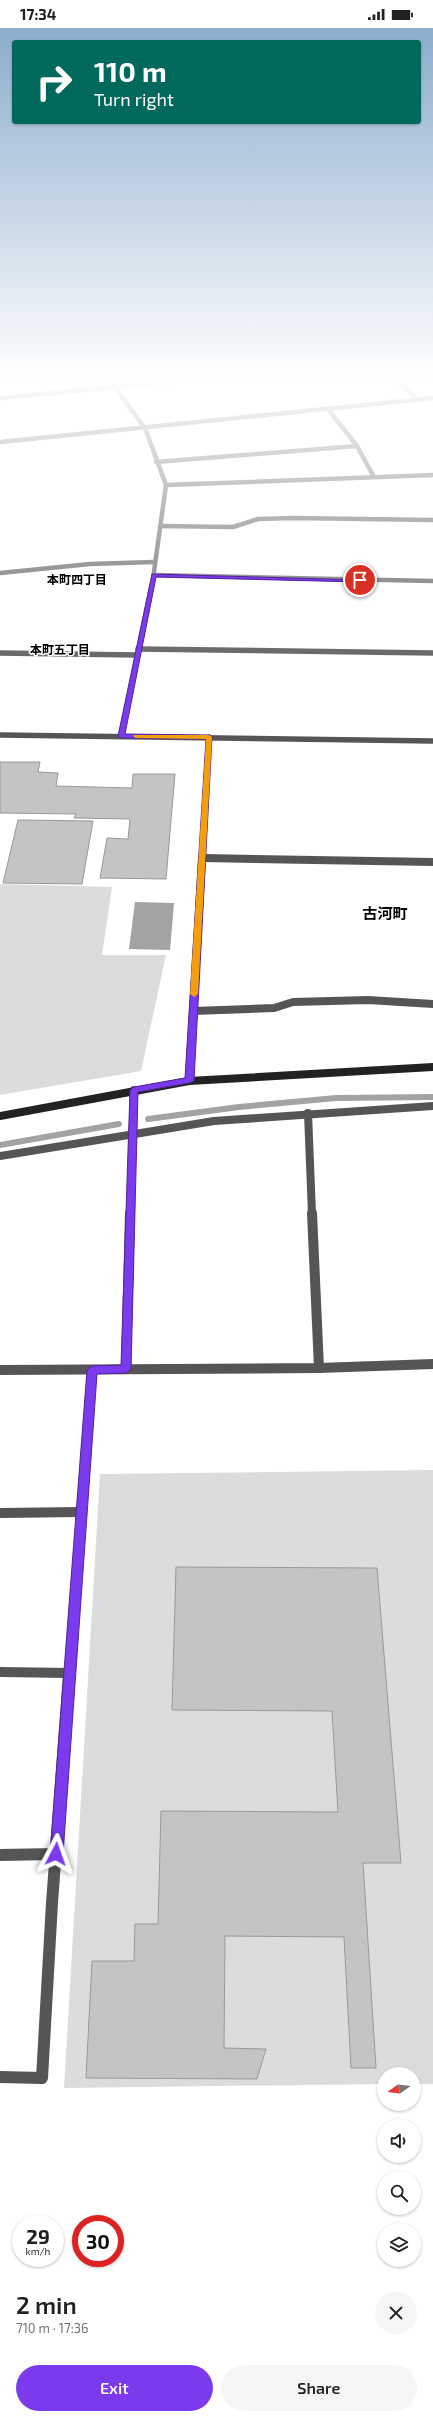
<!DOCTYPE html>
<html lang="en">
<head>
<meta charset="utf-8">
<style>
  :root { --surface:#fff; --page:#f6f6f6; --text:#202124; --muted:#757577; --accent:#7c3aed }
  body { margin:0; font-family:"Exo 2","Noto Sans JP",sans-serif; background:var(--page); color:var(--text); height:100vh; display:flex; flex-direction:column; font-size:15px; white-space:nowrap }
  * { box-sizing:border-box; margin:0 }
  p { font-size:13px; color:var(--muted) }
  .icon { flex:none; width:22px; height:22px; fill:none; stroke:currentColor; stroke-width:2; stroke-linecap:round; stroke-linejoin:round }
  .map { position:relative; height:2251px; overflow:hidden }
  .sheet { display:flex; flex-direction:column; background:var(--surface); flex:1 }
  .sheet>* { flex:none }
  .banner { position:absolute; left:12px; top:12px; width:409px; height:84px; border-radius:4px; box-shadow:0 1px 3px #0004; background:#00695c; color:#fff; overflow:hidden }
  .needle { width:26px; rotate:256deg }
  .buttons { position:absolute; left:377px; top:2039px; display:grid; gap:8px }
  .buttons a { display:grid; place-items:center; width:44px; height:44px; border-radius:50%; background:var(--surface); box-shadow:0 1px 3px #0004; font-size:20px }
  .speed { position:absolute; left:12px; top:2187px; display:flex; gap:8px; font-size:20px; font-weight:700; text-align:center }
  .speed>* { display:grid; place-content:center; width:52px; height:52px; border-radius:50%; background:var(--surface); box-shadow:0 1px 3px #0004; line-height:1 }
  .speed small { font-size:10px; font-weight:400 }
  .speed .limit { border:6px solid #d22; background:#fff; color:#111 }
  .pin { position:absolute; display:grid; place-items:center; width:34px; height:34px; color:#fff; margin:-17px; border:2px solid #fff; border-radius:50%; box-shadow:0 1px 4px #0007 }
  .me { position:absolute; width:44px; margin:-22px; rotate:4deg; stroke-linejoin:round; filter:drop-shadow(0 0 3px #0008) }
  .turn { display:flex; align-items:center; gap:14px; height:84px; padding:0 16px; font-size:18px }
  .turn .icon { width:52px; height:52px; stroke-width:2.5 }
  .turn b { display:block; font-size:28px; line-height:34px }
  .round { display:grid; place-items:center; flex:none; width:42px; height:42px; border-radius:21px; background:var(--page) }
  .summary { display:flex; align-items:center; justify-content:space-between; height:68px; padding:0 16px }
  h1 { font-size:24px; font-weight:600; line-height:30px }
  .action { display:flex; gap:8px; margin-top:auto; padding:8px 16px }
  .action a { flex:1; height:46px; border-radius:24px; background:var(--accent); color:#fff; font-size:16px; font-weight:600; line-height:46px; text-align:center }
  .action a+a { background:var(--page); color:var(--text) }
  .status { display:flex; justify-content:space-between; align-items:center; height:28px; padding:0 20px; background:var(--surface); direction:ltr }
  .status svg { height:11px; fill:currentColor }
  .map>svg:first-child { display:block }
</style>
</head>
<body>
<div class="status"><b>17:34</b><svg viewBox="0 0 49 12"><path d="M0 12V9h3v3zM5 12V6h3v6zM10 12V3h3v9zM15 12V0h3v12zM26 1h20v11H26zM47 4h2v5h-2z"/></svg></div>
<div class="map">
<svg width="433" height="2251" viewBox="0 0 433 2251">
  <rect width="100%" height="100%" fill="#fff"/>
  <g fill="#dcdcdc">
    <polygon points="0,856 112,859 102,927 166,927 141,1043 0,1067"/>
    <polygon points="433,1442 433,2056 414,2056 414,2046 384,2046 384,2056 64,2060 100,1446"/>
  </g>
  <polygon fill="#a3a3a3" points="135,874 174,875 170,922 129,921"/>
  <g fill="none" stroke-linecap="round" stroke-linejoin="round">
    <g stroke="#a3a3a3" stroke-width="6">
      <polyline points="148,1091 239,1079 336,1070 433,1069"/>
      <polyline points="0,1117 119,1096"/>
    </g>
  </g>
  <g fill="#c4c4c4" stroke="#999">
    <polygon points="0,734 40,734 38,744 58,745 56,758 132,760 133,746 175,746 166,851 100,850 107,810 128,811 130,791 74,790 76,786 0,785"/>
    <polygon points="18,792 93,793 82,856 3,855"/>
    <polygon points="176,1539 377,1540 401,1835 363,1835 376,2040 351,2040 344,1909 225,1908 224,2020 266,2021 257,2051 86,2050 92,1933 134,1933 135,1896 158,1896 161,1783 338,1784 332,1683 172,1682"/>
  </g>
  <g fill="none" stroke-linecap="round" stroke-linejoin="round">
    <g stroke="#555" stroke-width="4.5">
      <polyline points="107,349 145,400 166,457 152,558"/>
      <polyline points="392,349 418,371"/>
      <polyline points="0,370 222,349"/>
      <polyline points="328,381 357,418 374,449"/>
      <polyline points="0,414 433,370"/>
      <polyline points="156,434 357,418"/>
      <polyline points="166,457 433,447"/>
      <polyline points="160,498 233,499 258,491 293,490 433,492"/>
      <polyline points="0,545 90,536 154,534"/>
      <polyline points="154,547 433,553"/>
    </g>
    <g stroke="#555" stroke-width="5.5">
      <polyline points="138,621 433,625"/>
      <polyline points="0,625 137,627"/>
      <polyline points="0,707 433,713"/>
      <polyline points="121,708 152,557"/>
      <polyline points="203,830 246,831"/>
      <polyline points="202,831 209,709"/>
    </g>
    <g stroke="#555" stroke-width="8">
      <polyline points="203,830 433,834"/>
      <polyline points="193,983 274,980 293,974 368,972 433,976"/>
      <polyline points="189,1053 202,830"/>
      <polyline points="308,1085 312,1186"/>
      <polyline points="0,1128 214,1093 433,1078"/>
      <polyline points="130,1186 134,1062"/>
    </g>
    <g stroke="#555" stroke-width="10">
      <polyline points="312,1185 319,1340"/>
      <polyline points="126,1341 130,1185"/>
      <polyline points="0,1342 319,1340 433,1336"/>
      <polyline points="0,1485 81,1484"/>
      <polyline points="0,1644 70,1645"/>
      <polyline points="69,1648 92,1342"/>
    </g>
    <g stroke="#555" stroke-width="12">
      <polyline points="0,1827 56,1826"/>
      <polyline points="0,2049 42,2050 52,1875 69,1647"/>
    </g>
    <polyline stroke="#222" stroke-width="8" points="0,1088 189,1053 433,1039"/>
  </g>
  <linearGradient id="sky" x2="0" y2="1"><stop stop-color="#8cadcc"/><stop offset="0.53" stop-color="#fff"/><stop offset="1" stop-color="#fff" stop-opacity="0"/></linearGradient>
  <rect width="433" height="664" fill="url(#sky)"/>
  <polygon fill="#7c3aed" stroke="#51269a" points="152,546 362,552 360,554 156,549 125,706 209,707 212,709 194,1053 189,1055 138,1064 131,1341 126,1345 97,1346 63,1826 61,1831 56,1833 52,1831 50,1826 87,1342 92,1338 121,1337 130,1062 134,1059 185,1050 206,711 121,710 118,708"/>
  <polygon fill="#f59e0b" points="133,707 209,707 212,709 198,966 194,969 190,966 206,711 135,710"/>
  <g text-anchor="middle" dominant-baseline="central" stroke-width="3" stroke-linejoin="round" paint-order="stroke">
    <g font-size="12" font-weight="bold" fill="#000" stroke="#fff">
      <text x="77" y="551">本町四丁目</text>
      <text x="60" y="621">本町五丁目</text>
    </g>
    <g font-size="15" font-weight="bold" fill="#000" stroke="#fff">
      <text x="385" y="885">古河町</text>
    </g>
  </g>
</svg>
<div class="buttons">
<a><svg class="needle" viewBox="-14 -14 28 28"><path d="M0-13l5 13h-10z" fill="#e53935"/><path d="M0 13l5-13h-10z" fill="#757577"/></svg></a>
<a><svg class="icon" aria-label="sound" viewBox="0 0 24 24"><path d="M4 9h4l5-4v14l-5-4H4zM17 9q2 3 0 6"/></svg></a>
<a><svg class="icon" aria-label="search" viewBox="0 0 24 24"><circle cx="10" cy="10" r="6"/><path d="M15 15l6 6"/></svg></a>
<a><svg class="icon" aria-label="layers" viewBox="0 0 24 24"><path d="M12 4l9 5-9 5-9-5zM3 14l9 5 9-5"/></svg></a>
</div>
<div class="speed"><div>29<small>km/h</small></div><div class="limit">30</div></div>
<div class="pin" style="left:360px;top:552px;background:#d93025"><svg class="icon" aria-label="arrive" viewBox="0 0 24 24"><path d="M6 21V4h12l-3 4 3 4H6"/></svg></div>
<svg class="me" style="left:56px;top:1826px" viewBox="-20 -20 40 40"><path d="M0-17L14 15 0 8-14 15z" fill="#7c3aed" stroke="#fff" stroke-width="4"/></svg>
<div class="banner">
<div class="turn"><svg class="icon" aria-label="right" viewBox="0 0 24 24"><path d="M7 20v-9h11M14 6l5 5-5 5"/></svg><div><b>110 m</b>Turn right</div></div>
</div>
</div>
<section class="sheet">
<div class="summary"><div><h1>2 min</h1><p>710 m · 17:36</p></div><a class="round"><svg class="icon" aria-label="close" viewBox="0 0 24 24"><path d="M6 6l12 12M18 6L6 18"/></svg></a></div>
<div class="action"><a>Exit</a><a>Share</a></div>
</section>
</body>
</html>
